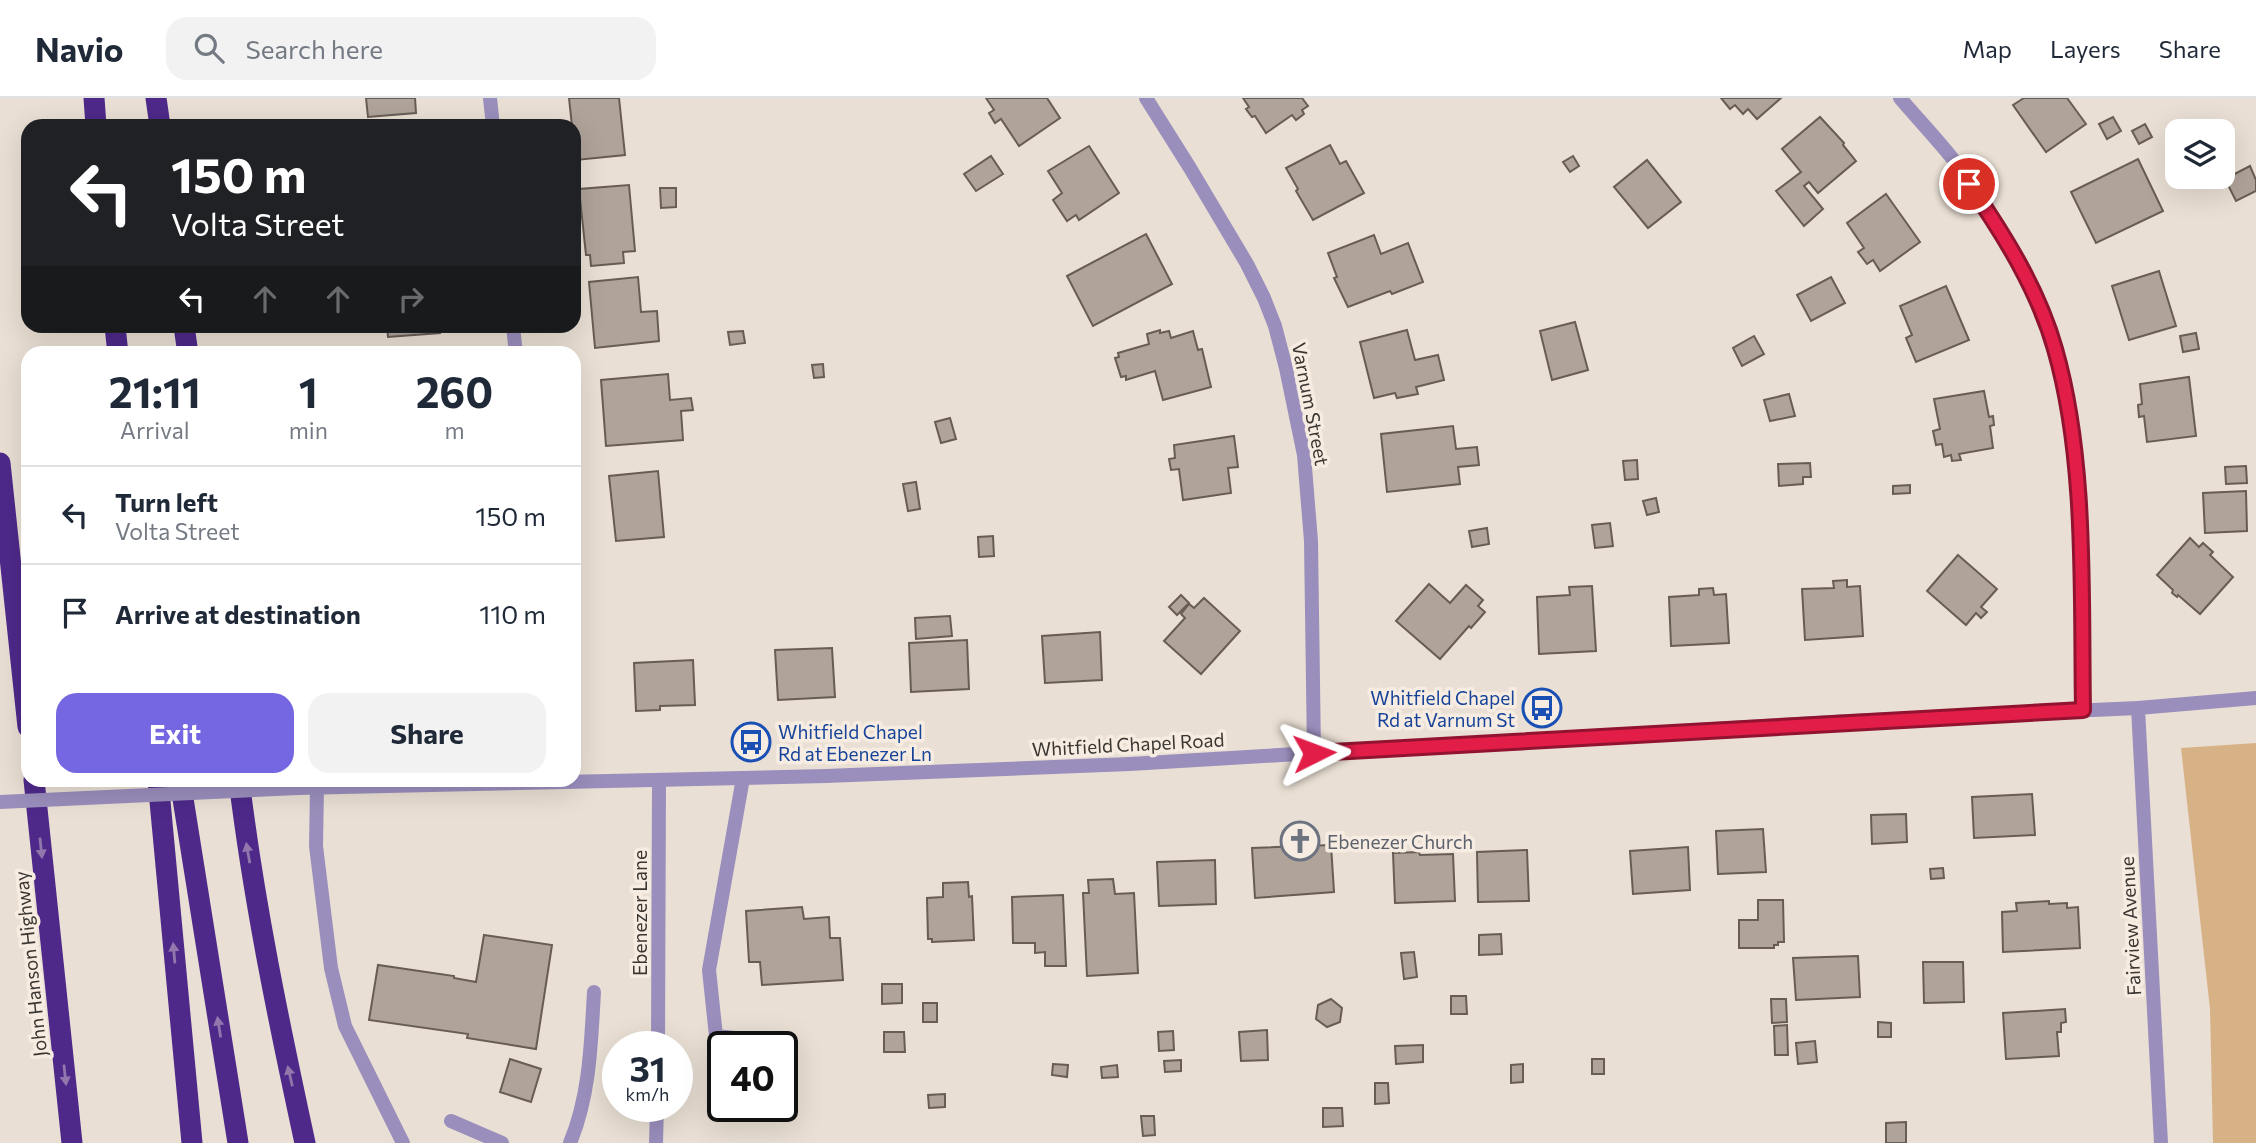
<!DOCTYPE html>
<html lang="en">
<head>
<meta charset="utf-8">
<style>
  :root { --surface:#fff; --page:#f2f2f3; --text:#1f2937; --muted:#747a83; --line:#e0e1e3; --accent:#7567e2 }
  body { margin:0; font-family:Commissioner,sans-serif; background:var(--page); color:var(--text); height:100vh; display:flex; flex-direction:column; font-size:26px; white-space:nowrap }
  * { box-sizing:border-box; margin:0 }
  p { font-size:23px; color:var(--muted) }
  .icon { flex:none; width:38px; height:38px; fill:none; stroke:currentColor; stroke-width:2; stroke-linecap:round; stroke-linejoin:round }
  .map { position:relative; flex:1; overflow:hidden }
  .side { position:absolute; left:21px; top:248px; width:560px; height:441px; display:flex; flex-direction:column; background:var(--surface); border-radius:21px; box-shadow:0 7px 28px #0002 }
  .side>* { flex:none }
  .guide { position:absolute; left:21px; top:21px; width:560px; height:214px; border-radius:21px; box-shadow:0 7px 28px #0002; background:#202124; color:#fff; overflow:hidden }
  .fabs { position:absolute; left:2165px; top:21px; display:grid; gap:14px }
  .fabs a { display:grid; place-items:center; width:70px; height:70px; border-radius:14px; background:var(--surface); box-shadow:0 7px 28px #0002; font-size:35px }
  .speed { position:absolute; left:602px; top:933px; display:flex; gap:14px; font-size:35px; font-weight:700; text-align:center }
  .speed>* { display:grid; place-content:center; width:91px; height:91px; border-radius:50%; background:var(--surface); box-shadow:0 7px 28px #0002; line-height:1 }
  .speed small { font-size:18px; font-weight:400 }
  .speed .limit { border:4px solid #111; border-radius:10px; background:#fff; color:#111 }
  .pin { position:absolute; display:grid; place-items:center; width:60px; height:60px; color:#fff; margin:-30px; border:4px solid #fff; border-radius:50%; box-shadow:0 2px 7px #0007 }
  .me { position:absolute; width:77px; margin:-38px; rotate:87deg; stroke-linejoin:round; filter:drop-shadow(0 0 5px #0008) }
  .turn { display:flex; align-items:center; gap:24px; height:147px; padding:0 35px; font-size:32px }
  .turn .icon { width:91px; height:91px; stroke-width:2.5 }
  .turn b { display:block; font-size:49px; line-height:60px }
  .lanes { display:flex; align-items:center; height:66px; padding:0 35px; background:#0003; justify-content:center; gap:35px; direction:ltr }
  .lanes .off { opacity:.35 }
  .eta { display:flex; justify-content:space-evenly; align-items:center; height:119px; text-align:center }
  .eta b { font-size:42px; font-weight:700; line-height:49px }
  .primary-button { display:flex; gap:14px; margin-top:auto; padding:14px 35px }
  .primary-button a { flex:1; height:80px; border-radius:21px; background:var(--accent); color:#fff; font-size:28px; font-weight:700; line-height:80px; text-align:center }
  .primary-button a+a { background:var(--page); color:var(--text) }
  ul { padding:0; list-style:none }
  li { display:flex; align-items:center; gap:21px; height:98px; padding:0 35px; border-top:2px solid var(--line) }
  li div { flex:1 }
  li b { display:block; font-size:26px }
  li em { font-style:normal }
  header { display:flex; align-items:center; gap:42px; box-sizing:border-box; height:98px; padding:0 35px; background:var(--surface); border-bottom:2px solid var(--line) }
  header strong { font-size:33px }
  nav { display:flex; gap:38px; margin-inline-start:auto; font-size:24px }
  .search { width:490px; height:63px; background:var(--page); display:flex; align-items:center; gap:18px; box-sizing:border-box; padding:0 24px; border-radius:21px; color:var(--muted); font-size:26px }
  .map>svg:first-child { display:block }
</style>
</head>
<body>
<header>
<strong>Navio</strong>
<div class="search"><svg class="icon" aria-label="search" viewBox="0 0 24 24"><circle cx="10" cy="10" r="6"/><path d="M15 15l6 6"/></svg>Search here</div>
<nav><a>Map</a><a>Layers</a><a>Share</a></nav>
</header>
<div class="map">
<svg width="2256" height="1045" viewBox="0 0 2256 1045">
  <rect width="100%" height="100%" fill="#e9dfd4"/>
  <polygon fill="#d8b287" points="2256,645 2256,1045 2213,1045 2210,911 2181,650"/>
  <g fill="#afa39a" stroke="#685d55" stroke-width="2">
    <polygon points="366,0 415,0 416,15 368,19"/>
    <polygon points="569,0 619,0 625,57 576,62 574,28 572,28"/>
    <polygon points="986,0 1047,0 1060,20 1019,48 1001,21 995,25 989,15 994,12"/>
    <polygon points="1243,0 1302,0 1308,8 1302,12 1304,16 1296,22 1292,17 1266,35 1255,18 1252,19 1246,11 1249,9"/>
    <polygon points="1721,0 1781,0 1757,21 1748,11 1743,16 1735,7 1730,11"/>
    <polygon points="2024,0 2067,0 2086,26 2046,54 2013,7"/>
    <polygon points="1820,19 1844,45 1843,47 1856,63 1818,95 1809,84 1804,88 1823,111 1804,128 1776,93 1801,74 1782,51"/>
    <polygon points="2113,19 2121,33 2107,41 2099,26"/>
    <polygon points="2145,26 2152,39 2139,46 2132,33"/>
    <polygon points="1330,47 1340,66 1346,63 1364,95 1313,122 1296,93 1298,91 1286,70"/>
    <polygon points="1089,48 1119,95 1079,122 1076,117 1067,123 1053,102 1062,95 1048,73"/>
    <polygon points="991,58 1003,76 976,93 964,76"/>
    <polygon points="1573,58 1579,68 1570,74 1563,64"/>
    <polygon points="2138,61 2163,113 2096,145 2071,94"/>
    <polygon points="1647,62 1681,104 1648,130 1614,89"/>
    <polygon points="2250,68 2256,82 2256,93 2236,103 2225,81"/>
    <polygon points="629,87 635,153 623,154 624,165 591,168 590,157 586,157 579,91"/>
    <polygon points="660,90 676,90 676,109 661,110"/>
    <polygon points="1886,96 1920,144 1880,173 1873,162 1867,166 1858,154 1864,150 1847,125"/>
    <polygon points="1146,136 1172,186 1093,228 1067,178"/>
    <polygon points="1374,137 1381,156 1408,145 1423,184 1392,196 1390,193 1348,209 1334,180 1337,179 1328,155"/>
    <polygon points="2159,173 2176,228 2129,242 2112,188"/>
    <polygon points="638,179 641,214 657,213 659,243 595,250 589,184"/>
    <polygon points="1831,179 1845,205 1811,223 1797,197"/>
    <polygon points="1946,188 1969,242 1916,264 1906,240 1912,237 1900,208"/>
    <polygon points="1575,224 1588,272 1552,282 1540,233"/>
    <polygon points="387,228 439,228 440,235 388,239"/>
    <polygon points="1160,232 1160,235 1169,233 1171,240 1193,233 1198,252 1202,251 1211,289 1163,302 1155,273 1126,282 1126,278 1121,279 1115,260 1119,259 1118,255 1149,246 1147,236"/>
    <polygon points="1407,232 1415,262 1438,257 1444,282 1416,289 1418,296 1397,300 1395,295 1374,300 1360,244"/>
    <polygon points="743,233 745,245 730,247 728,234"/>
    <polygon points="2196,235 2199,251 2183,254 2180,238"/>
    <polygon points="1754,238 1764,256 1742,268 1733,250"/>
    <polygon points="823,266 824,279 814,280 812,267"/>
    <polygon points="668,276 670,302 691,300 693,312 681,313 683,342 606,348 601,282"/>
    <polygon points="2189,279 2196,338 2147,344 2144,318 2139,319 2138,307 2142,306 2140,286"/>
    <polygon points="1984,293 1989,319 1993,318 1994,327 1990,328 1993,350 1959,356 1961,362 1952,363 1951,357 1944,359 1942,346 1936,347 1933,333 1940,331 1934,301"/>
    <polygon points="1789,296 1795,318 1770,323 1764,302"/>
    <polygon points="950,320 956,341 941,345 935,324"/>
    <polygon points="1453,328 1456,351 1477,349 1479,367 1458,369 1460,386 1387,394 1381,336"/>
    <polygon points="1234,338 1238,369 1228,370 1231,395 1183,402 1179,371 1171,372 1169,361 1175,360 1174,347"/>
    <polygon points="1637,362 1638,381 1625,382 1623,363"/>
    <polygon points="1810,365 1811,379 1803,379 1803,386 1779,388 1778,366"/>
    <polygon points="2246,368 2247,385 2226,386 2225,369"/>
    <polygon points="658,373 664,439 616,443 609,378"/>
    <polygon points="916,384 920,411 908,413 903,386"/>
    <polygon points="1910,387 1910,395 1893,396 1893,388"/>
    <polygon points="2246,393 2247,433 2205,435 2203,395"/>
    <polygon points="1656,400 1659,414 1647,417 1643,403"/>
    <polygon points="1610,425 1613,448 1595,450 1592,427"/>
    <polygon points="1487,430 1489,446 1472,449 1469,433"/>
    <polygon points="993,438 994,458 979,459 978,439"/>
    <polygon points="2190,440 2199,449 2203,445 2213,454 2210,457 2233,479 2200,516 2178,497 2177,499 2172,495 2173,492 2157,477"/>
    <polygon points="1958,457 1997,491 1981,509 1987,514 1981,520 1976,515 1966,527 1927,493"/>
    <polygon points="1847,482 1847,489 1860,488 1863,538 1805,542 1802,491 1834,490 1833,483"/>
    <polygon points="1429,486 1450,505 1466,487 1483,502 1478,508 1485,514 1471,530 1469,528 1440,561 1396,523"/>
    <polygon points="1592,488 1596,553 1539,556 1537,499 1570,497 1569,489"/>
    <polygon points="1713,490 1714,497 1726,496 1729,545 1671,548 1669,499 1699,497 1699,491"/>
    <polygon points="1181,497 1189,505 1177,517 1169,509"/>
    <polygon points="1204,500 1240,533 1201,576 1164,543 1185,520 1181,516 1189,506 1194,510"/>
    <polygon points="950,518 952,538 916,541 915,520"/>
    <polygon points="1100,534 1102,582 1045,585 1042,538"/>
    <polygon points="967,542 969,591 911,594 909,545"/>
    <polygon points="832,550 835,599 778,602 775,552"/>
    <polygon points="693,562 695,607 660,608 660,612 636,613 634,565"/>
    <polygon points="2032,696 2035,737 1974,740 1972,699"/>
    <polygon points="1906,716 1907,744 1872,746 1871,717"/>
    <polygon points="1763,731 1766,774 1718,776 1716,733"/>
    <polygon points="1331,747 1334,794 1255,800 1252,750"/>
    <polygon points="1688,749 1690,792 1633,796 1630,753"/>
    <polygon points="1527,752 1529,803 1478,804 1477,754"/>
    <polygon points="1419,754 1420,757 1453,756 1455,803 1395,805 1393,755"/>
    <polygon points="1215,762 1216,806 1159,808 1157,764"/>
    <polygon points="1943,770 1944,780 1931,781 1930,771"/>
    <polygon points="1113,781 1115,796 1134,795 1138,875 1087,878 1083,795 1089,795 1088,782"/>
    <polygon points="968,784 969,799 972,798 974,842 932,844 932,841 928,841 927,800 943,799 943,785"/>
    <polygon points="1063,797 1066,868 1045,868 1045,854 1035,855 1035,845 1013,845 1012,799"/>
    <polygon points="1758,802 1783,802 1784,844 1778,844 1778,847 1774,847 1774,850 1739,850 1739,822 1758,822"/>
    <polygon points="2049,803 2049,806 2067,805 2067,810 2078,809 2080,850 2003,854 2002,814 2017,813 2016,805"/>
    <polygon points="802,809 804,821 829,819 830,840 840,840 843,882 762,887 760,864 749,864 746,813"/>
    <polygon points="1501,836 1502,856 1479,857 1479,837"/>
    <polygon points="484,837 552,847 536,951 467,940 468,936 369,922 378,867 454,878 454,880 476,884"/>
    <polygon points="1414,854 1417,879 1404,881 1401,855"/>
    <polygon points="1858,858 1860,899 1796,902 1793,860"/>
    <polygon points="1923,864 1963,864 1964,904 1924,905"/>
    <polygon points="882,886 902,886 902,905 882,906"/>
    <polygon points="1451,898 1466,898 1467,916 1451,916"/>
    <polygon points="1331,901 1342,910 1340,924 1327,929 1316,921 1318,907"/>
    <polygon points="1771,901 1786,901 1787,924 1772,925"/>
    <rect x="923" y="905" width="14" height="19"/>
    <polygon points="2065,911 2066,924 2061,925 2061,934 2057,934 2059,958 2006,961 2003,915"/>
    <polygon points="1878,924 1891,925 1891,939 1878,939"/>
    <polygon points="1787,927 1788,957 1775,957 1774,928"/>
    <polygon points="1267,932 1268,962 1241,963 1239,934"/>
    <polygon points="1173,933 1174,952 1159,953 1158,934"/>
    <polygon points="884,934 904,934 905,954 884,954"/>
    <polygon points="1815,943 1817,964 1798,966 1796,945"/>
    <polygon points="1423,947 1423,964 1396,966 1395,948"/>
    <polygon points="510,961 541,971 531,1004 500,994"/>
    <rect x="1592" y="961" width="12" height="15"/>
    <polygon points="1181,962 1181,973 1165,974 1164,963"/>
    <polygon points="1053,966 1068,967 1067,979 1052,977"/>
    <polygon points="1523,966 1523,984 1511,985 1511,967"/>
    <polygon points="1117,967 1118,979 1102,980 1101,969"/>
    <polygon points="1375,985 1388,985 1389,1005 1375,1006"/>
    <polygon points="945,996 945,1009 929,1010 928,997"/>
    <polygon points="1323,1010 1342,1010 1343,1028 1323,1029"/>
    <polygon points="1141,1018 1154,1018 1155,1037 1143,1038"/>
    <polygon points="1906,1024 1906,1045 1886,1045 1886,1025"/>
  </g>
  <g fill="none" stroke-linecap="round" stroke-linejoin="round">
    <g stroke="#9a8ebc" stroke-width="14">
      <polyline points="743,680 709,872 716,938 754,942"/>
      <polyline points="317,690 316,748 331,870 345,928 403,1045"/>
      <polyline points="451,1023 502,1045"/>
      <path d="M570,1045C590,997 591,945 594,894"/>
    </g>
    <g stroke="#9a8ebc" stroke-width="14">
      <polyline points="490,0 493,28"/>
      <polyline points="1146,0 1190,70 1247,166 1264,200 1275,228 1286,270 1304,357 1311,443 1314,655"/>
      <path d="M1900,0C1917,20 1936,40 1952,60C1967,78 1979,99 1990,118C2016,160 2042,204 2055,252C2088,366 2081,494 2083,612"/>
      <polyline points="513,228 516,256"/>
      <polyline points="2138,610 2161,1045"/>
      <polyline points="658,948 659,682"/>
      <polyline points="656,1045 657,1008"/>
    </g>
    <polyline stroke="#9a8ebc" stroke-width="14" points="298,690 826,678 1130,666 1849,623 2138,610 2256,600"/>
    <g stroke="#4e298a" stroke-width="21">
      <polyline points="94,0 96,28"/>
      <polyline points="156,0 160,28"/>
      <polyline points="115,228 118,256"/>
      <polyline points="184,228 188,256"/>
      <polyline points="0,365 28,629"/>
      <polyline points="34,682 72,1045"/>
      <polyline points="158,682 192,1045"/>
      <polyline points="180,682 238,1045"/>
      <path d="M239,682C254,805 279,925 305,1045"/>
    </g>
    <polyline stroke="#9a8ebc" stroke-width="14" points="0,704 298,690"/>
  </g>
  <defs><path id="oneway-solid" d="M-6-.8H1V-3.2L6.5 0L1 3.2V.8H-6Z" transform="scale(1.75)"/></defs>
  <g fill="#9277ad">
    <use href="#oneway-solid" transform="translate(41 750) rotate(84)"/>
    <use href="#oneway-solid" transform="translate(248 755) rotate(-100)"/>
    <use href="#oneway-solid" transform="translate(174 855) rotate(-95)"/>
    <use href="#oneway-solid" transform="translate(219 929) rotate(-99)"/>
    <use href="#oneway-solid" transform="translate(65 977) rotate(84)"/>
    <use href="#oneway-solid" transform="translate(290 978) rotate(-103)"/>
  </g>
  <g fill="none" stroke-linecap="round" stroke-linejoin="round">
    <defs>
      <path id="route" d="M1314,655L2083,612C2081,497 2087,362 2055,251C2038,191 2004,137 1969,86"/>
    </defs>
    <use href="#route" stroke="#92132f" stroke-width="18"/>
    <use href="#route" stroke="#e11d48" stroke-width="12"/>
  </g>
  <defs>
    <symbol id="bus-ring" viewBox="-11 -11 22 22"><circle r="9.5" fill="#f7ece1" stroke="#1a4fb4" stroke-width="1.5"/><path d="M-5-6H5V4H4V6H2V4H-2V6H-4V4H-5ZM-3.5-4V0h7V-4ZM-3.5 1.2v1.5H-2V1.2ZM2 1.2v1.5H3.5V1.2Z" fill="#1a4fb4"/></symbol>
    <symbol id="church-ring" viewBox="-11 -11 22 22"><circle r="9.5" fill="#f7ece1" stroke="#6b7280" stroke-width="1.5"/><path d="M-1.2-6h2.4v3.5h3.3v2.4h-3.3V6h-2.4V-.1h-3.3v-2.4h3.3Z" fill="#6b7280"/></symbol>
  </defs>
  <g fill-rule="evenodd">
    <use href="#bus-ring" x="1520" y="588" width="44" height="44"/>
    <use href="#bus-ring" x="729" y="622" width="44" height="44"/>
    <use href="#church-ring" x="1278" y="721" width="44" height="44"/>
  </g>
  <g text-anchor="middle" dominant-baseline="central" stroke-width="7" stroke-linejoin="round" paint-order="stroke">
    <g font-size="19" fill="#3a3632" stroke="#f7ece1">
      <text transform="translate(1311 306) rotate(79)">Varnum Street</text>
      <text transform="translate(1128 646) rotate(-3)">Whitfield Chapel Road</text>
      <text transform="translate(639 815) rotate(-90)">Ebenezer Lane</text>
      <text transform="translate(2130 828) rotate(-93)">Fairview Avenue</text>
      <text transform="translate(30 866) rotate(-96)">John Hanson Highway</text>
    </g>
    <g font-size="19" fill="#164399" stroke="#f7ece1" text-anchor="end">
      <text x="1515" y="599">Whitfield Chapel<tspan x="1515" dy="22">Rd at Varnum St</tspan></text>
      <text x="778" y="633" text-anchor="start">Whitfield Chapel<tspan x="778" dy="22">Rd at Ebenezer Ln</tspan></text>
    </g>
    <g font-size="19" fill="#5b616d" stroke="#f7ece1" text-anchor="start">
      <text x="1327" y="743">Ebenezer Church</text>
    </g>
  </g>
</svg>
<div class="fabs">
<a><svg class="icon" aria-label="layers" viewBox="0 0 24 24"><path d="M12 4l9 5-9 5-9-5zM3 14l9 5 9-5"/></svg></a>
</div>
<div class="speed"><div>31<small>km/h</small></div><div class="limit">40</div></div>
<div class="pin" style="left:1969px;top:86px;background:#d93025"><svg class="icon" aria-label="arrive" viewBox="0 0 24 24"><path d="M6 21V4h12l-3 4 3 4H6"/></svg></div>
<svg class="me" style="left:1314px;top:655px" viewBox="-20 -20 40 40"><path d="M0-17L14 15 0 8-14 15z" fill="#e11d48" stroke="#fff" stroke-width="4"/></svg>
<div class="guide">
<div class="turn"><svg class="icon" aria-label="left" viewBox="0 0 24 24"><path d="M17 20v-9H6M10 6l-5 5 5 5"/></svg><div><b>150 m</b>Volta Street</div></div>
<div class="lanes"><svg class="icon" aria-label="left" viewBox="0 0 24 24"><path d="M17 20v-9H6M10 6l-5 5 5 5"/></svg><svg class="icon off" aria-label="ahead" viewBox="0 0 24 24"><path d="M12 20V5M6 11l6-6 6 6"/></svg><svg class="icon off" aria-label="ahead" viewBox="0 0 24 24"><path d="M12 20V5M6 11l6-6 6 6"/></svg><svg class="icon off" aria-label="right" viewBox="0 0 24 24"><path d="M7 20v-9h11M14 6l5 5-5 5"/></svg></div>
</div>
<section class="side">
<div class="eta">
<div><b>21:11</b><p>Arrival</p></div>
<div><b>1</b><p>min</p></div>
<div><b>260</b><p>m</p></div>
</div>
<ul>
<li><svg class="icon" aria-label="left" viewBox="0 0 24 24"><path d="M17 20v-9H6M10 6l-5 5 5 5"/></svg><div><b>Turn left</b><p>Volta Street</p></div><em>150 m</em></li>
<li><svg class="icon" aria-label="arrive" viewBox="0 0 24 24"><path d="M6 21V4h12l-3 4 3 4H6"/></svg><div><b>Arrive at destination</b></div><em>110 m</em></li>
</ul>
<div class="primary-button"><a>Exit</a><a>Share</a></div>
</section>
</div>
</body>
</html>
